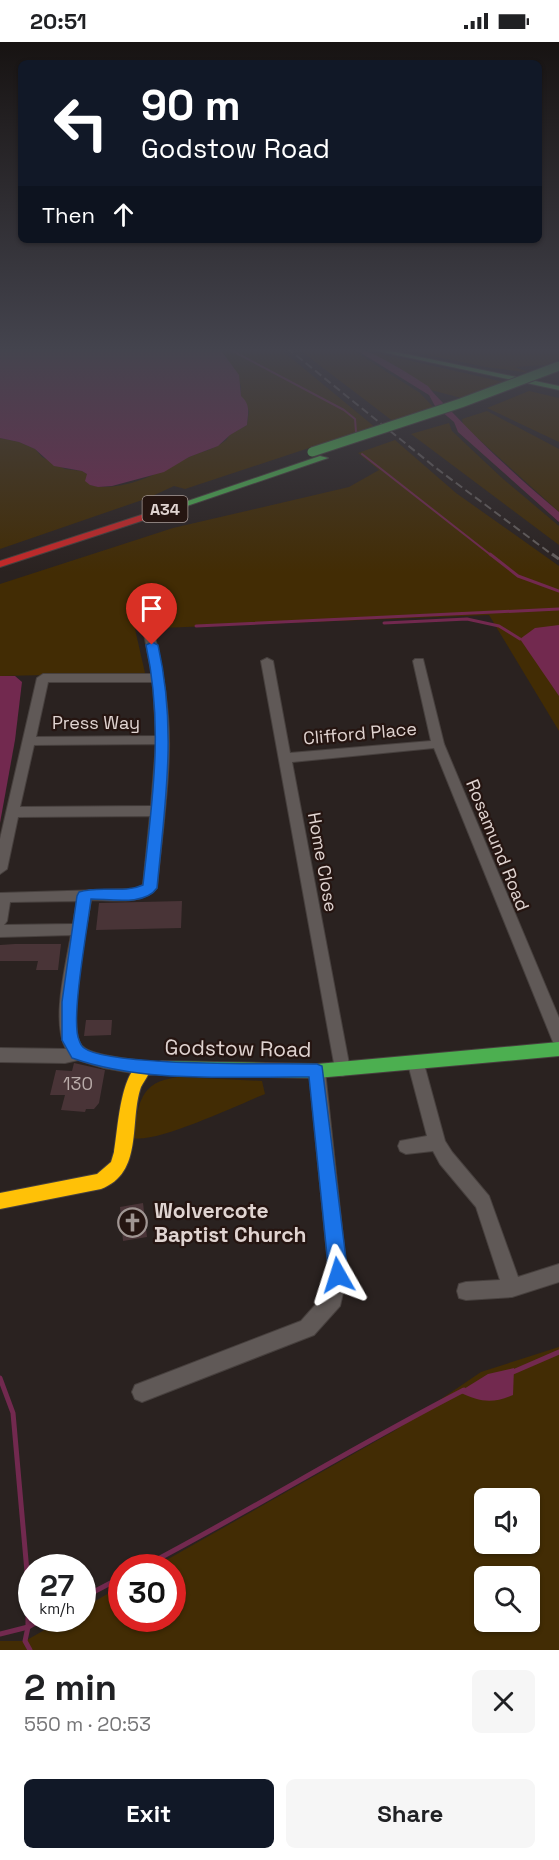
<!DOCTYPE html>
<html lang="en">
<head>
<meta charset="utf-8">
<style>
  :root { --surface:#fff; --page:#f6f6f6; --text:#202124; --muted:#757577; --accent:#111827 }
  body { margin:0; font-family:"Space Grotesk",sans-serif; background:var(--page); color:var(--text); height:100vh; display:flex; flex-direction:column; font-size:22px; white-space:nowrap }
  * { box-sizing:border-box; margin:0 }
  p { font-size:20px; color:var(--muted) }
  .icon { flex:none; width:33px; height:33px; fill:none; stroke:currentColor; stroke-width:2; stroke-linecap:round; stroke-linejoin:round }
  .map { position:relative; height:1608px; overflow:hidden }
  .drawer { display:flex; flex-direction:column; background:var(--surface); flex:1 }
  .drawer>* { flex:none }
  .hud { position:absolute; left:18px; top:18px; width:524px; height:183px; border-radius:9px; box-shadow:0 2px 4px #0004; background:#111827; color:#fff; overflow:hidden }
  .fabs { position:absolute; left:474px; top:1446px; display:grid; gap:12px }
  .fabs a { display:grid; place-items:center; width:66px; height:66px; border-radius:9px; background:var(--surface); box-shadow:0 2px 4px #0004; font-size:30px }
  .speed { position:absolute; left:18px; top:1512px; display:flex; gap:12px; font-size:30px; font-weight:700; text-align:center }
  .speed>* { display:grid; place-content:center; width:78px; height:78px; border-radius:50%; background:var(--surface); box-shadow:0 2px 4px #0004; line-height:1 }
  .speed small { font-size:15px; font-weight:400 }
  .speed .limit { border:9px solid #d22; background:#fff; color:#111 }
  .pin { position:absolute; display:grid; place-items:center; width:51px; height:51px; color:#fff; margin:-62px -26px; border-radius:50% 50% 50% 0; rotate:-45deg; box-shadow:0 0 6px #0007 }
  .pin .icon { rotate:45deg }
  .me { position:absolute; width:66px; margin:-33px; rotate:354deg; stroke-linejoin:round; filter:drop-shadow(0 0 4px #0008) }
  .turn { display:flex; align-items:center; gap:21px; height:126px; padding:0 24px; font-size:27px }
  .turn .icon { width:78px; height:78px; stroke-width:2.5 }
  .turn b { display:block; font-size:42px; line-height:51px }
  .then { display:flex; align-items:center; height:57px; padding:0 24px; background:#0003; gap:12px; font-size:22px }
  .round { display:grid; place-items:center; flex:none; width:63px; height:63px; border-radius:9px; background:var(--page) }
  .summary { display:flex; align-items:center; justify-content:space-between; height:102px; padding:0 24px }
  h1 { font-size:36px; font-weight:800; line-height:45px }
  .action { display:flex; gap:12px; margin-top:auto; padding:12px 24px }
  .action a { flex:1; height:69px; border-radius:9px; background:var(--accent); color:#fff; font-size:24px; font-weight:800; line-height:69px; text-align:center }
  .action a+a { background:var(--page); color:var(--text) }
  .status { display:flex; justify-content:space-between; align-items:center; height:42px; padding:0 30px; background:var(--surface); direction:ltr }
  .status svg { height:16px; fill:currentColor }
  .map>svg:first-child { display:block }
</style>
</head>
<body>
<div class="status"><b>20:51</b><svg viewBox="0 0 49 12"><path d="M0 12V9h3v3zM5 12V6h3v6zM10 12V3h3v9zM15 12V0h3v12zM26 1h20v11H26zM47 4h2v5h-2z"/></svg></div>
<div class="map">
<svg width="559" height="1608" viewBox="0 0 559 1608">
  <rect width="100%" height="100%" fill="#2a2220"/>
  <g fill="#422c04" fill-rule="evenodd">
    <path d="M216,306H279L376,386L312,405L185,447L174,444L148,456L0,507V396L19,400L35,407L42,415L65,427L82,429L87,432L90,443C123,451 158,431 187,416C199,410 214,408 225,399C230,395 226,396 231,392C236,389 242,386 247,383L249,369L241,355V344L226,314Z"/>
    <polygon points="297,306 351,307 420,351 435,367 394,380"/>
    <polygon points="393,306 559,306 559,317 546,323 515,325 530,331 486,325"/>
    <polygon points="369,311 381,312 508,341 465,357 431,348 396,324"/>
    <polygon points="529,349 559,356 559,400 487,366"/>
    <polygon points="487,369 559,407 559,470 463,383 462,377"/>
    <polygon points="449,381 452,389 502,436 559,484 559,503 411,392"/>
    <polygon points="395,398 456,451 559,524 559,689 489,573 135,587 145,631 0,634 0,542 173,486 349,445 379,428 358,411"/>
    <path d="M178,1035L262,1039L265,1052C240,1062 156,1102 133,1096C139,1062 138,1040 178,1035Z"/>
    <path d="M559,1305V1608H0V1599H25L64,1577L82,1576L83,1566L121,1544L122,1576H172V1526L154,1525L394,1389L481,1330ZM484,1456H530V1502H484ZM484,1534H530V1580H484Z"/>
  </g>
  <g fill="#72294f">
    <path d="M0,306L220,307L239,333L241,354C251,363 248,371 247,383L230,393L218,404L189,415L164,430L112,444L98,445L90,443L85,439L87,432L82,429L54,424L35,407L19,400L0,396Z"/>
    <path d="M353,306C370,306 412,334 428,344C435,354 444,361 453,371C486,406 522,439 559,470V480L458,390L454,380L435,364L429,353Z"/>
    <polygon points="559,583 559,654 520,597 535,586"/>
    <polygon points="0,634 15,634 22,640 15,698 0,781"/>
    <path d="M514,1326L513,1353C492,1362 480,1360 459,1350L488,1332Z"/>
  </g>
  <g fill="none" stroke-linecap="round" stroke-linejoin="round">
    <g stroke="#72294f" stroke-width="2">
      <polyline points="227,306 344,368 355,377 356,390"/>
      <polyline points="362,412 492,514"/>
    </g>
    <g stroke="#72294f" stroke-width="3">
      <polyline points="490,512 518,534 559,549"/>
      <polyline points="384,581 467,577 499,584 520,597"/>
      <polyline points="196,584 559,567"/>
    </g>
    <g stroke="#72294f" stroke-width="5">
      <polyline points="513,1330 559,1310"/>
      <polyline points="0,1336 13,1371 28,1541 28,1585 25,1599 30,1608"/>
      <path d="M141,1526C250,1469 355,1404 464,1348"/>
      <polyline points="82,1556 122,1535"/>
      <polyline points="0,1592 28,1585 44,1576"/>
    </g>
  </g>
  <g fill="#493437">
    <polygon points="182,859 181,886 96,888 99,861"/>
    <polygon points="15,902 61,902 58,928 36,928 38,919 0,919 0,903"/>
    <polygon points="86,978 112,978 111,993 84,994"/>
    <polygon points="74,1021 105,1028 99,1061 94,1067 86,1067 85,1070 61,1068 65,1053 50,1053 56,1028 72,1029"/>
    <polygon points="143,1161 147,1195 123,1199 120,1165"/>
  </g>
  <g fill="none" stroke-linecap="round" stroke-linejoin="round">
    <defs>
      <g id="street">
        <path d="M148,584L153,587C163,627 170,668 169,709C168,756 161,800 157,846C145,863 110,858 91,858C87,883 66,987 82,1004C91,1014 130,1017 144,1019L150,1021L152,1026L150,1031L144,1033L104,1026L78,1018L65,1021L0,1020V1006L66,1007C51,980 66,923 71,893L0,895V851L135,847L143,843L150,774L18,775L7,827L0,832V797L37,636L43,632H152L143,587ZM48,640H153L156,694L36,695ZM156,702L151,764L20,765L34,703ZM77,859L73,882L4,883L7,879L10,860Z"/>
        <polygon points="267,616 273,619 290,711 431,699 413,619 415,617 423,617 444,702 559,976 559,1002 553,1000 551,995 434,706 292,720 350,1027 348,1032 342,1034 336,1032 261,619"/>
        <polygon points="416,1015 422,1017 424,1022 445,1099 452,1110 489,1154 518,1235 559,1222 559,1240 512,1255 466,1258 459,1256 457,1249 459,1242 466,1240 500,1238 476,1165 440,1122 433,1109 406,1112 400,1109 398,1104 400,1099 427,1094 408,1022 410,1017"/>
        <polygon points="317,1022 323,1024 325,1029 347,1233 340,1264 314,1293 142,1360 135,1357 132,1350 135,1343 301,1279 325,1252 329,1233 309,1029 311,1024"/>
      </g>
      <g id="fast">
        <polygon points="364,306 377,306 559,344 559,348"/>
        <polygon points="320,414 328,416 178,467 170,465"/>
        <polygon points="559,1000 559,1014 317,1036 162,1033 156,1031 154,1026 156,1021 162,1019 317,1022"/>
      </g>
      <path id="slow" d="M144,1019L168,1021L170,1026L168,1031L148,1033C146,1037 143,1041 141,1045C129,1079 144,1131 101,1147L0,1167V1151L97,1132L111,1120L114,1110C118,1088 120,1027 144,1019Z"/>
      <polygon id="jam" points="175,462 180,465 178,467 0,525 0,519"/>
    </defs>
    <use href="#street" stroke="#47403e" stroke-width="2"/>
    <use href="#fast" stroke="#47403e" stroke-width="2"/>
    <use href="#slow" stroke="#47403e" stroke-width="2"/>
    <use href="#jam" stroke="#47403e" stroke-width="2"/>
    <use href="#street" fill="#605957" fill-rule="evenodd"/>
    <use href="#fast" fill="#4caf50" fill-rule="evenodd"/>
    <use href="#slow" fill="#ffc107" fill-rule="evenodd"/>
    <use href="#jam" fill="#c62828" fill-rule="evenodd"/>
    <polyline stroke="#645e5c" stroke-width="2" stroke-dasharray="8 4" stroke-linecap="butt" points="287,306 436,426 554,514"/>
    <polyline stroke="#645e5c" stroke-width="3" stroke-dasharray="10 5" stroke-linecap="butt" points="552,512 559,517"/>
    <defs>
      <polyline id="fast-bridge" points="312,410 461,361 559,324"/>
    </defs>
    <use href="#fast-bridge" stroke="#47403e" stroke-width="11" stroke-linecap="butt"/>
    <use href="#fast-bridge" stroke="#4caf50" stroke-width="9"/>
  </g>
  <linearGradient id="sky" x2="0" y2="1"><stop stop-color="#171312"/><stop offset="0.58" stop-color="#44444e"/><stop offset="1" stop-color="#44444e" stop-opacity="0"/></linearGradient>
  <rect width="559" height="531" fill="url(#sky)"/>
  <path fill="#1a73e8" stroke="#114b97" stroke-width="1.5" d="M152,600L158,603C177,687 165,762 157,846C145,864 110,857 91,857C88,883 70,979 79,998C80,1001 81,1004 84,1006C108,1025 277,1021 317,1022L322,1024L348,1233L345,1239L338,1242L332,1239L329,1233L309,1035C232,1034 146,1042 72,1016L62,998V960L77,854L79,850C100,843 123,852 143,843C152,760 164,686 146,603Z"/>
  <defs>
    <symbol id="church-ring" viewBox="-11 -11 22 22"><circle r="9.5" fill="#251511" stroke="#a09693" stroke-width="1.5"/><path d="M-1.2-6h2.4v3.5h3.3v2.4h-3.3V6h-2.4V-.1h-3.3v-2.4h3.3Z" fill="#a09693"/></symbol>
  </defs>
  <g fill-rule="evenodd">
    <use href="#church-ring" x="116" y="1164" width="33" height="33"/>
  </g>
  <g text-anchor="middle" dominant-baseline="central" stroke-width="4.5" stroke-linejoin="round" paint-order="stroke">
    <rect fill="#251511" stroke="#a89b97" stroke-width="1.5" x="142.5" y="454" width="45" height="26" rx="4.5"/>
    <g font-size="16" font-weight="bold" fill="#e0d4d1">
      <text x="165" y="467">A34</text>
    </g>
    <g font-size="18" fill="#e0d4d1" stroke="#251511">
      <text x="96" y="680">Press Way</text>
      <text transform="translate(360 691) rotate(-5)">Clifford Place</text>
      <text transform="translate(498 803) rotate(68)">Rosamund Road</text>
      <text transform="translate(323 820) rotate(80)">Home Close</text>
    </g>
    <g font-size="18" fill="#baacaa">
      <text x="78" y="1041">130</text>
    </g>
    <g font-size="21" fill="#e0d4d1" stroke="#251511">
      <text transform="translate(238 1006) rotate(1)">Godstow Road</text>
    </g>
    <g font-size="21" font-weight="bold" fill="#e0d4d1" stroke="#251511" text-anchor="start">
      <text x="154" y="1168">Wolvercote<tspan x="154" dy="24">Baptist Church</tspan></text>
    </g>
  </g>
</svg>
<div class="fabs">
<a><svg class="icon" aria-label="sound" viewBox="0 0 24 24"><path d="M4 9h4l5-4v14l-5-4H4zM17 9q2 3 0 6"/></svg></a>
<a><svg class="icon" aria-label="search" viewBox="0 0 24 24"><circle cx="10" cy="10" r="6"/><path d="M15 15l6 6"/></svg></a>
</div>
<div class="speed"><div>27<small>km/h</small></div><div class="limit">30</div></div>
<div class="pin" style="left:152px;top:603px;background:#d93025"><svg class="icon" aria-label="arrive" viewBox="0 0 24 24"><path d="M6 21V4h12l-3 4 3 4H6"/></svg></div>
<svg class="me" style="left:338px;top:1233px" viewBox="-20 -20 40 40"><path d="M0-17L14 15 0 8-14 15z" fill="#1a73e8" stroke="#fff" stroke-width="4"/></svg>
<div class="hud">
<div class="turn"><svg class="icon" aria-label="left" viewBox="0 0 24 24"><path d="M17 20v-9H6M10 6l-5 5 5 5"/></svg><div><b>90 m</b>Godstow Road</div></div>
<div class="then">Then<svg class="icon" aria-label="ahead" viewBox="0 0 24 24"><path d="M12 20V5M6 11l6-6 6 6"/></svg></div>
</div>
</div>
<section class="drawer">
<div class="summary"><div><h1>2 min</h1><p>550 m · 20:53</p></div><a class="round"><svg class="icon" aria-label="close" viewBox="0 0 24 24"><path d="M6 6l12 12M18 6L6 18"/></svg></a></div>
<div class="action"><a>Exit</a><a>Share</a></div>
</section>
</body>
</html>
